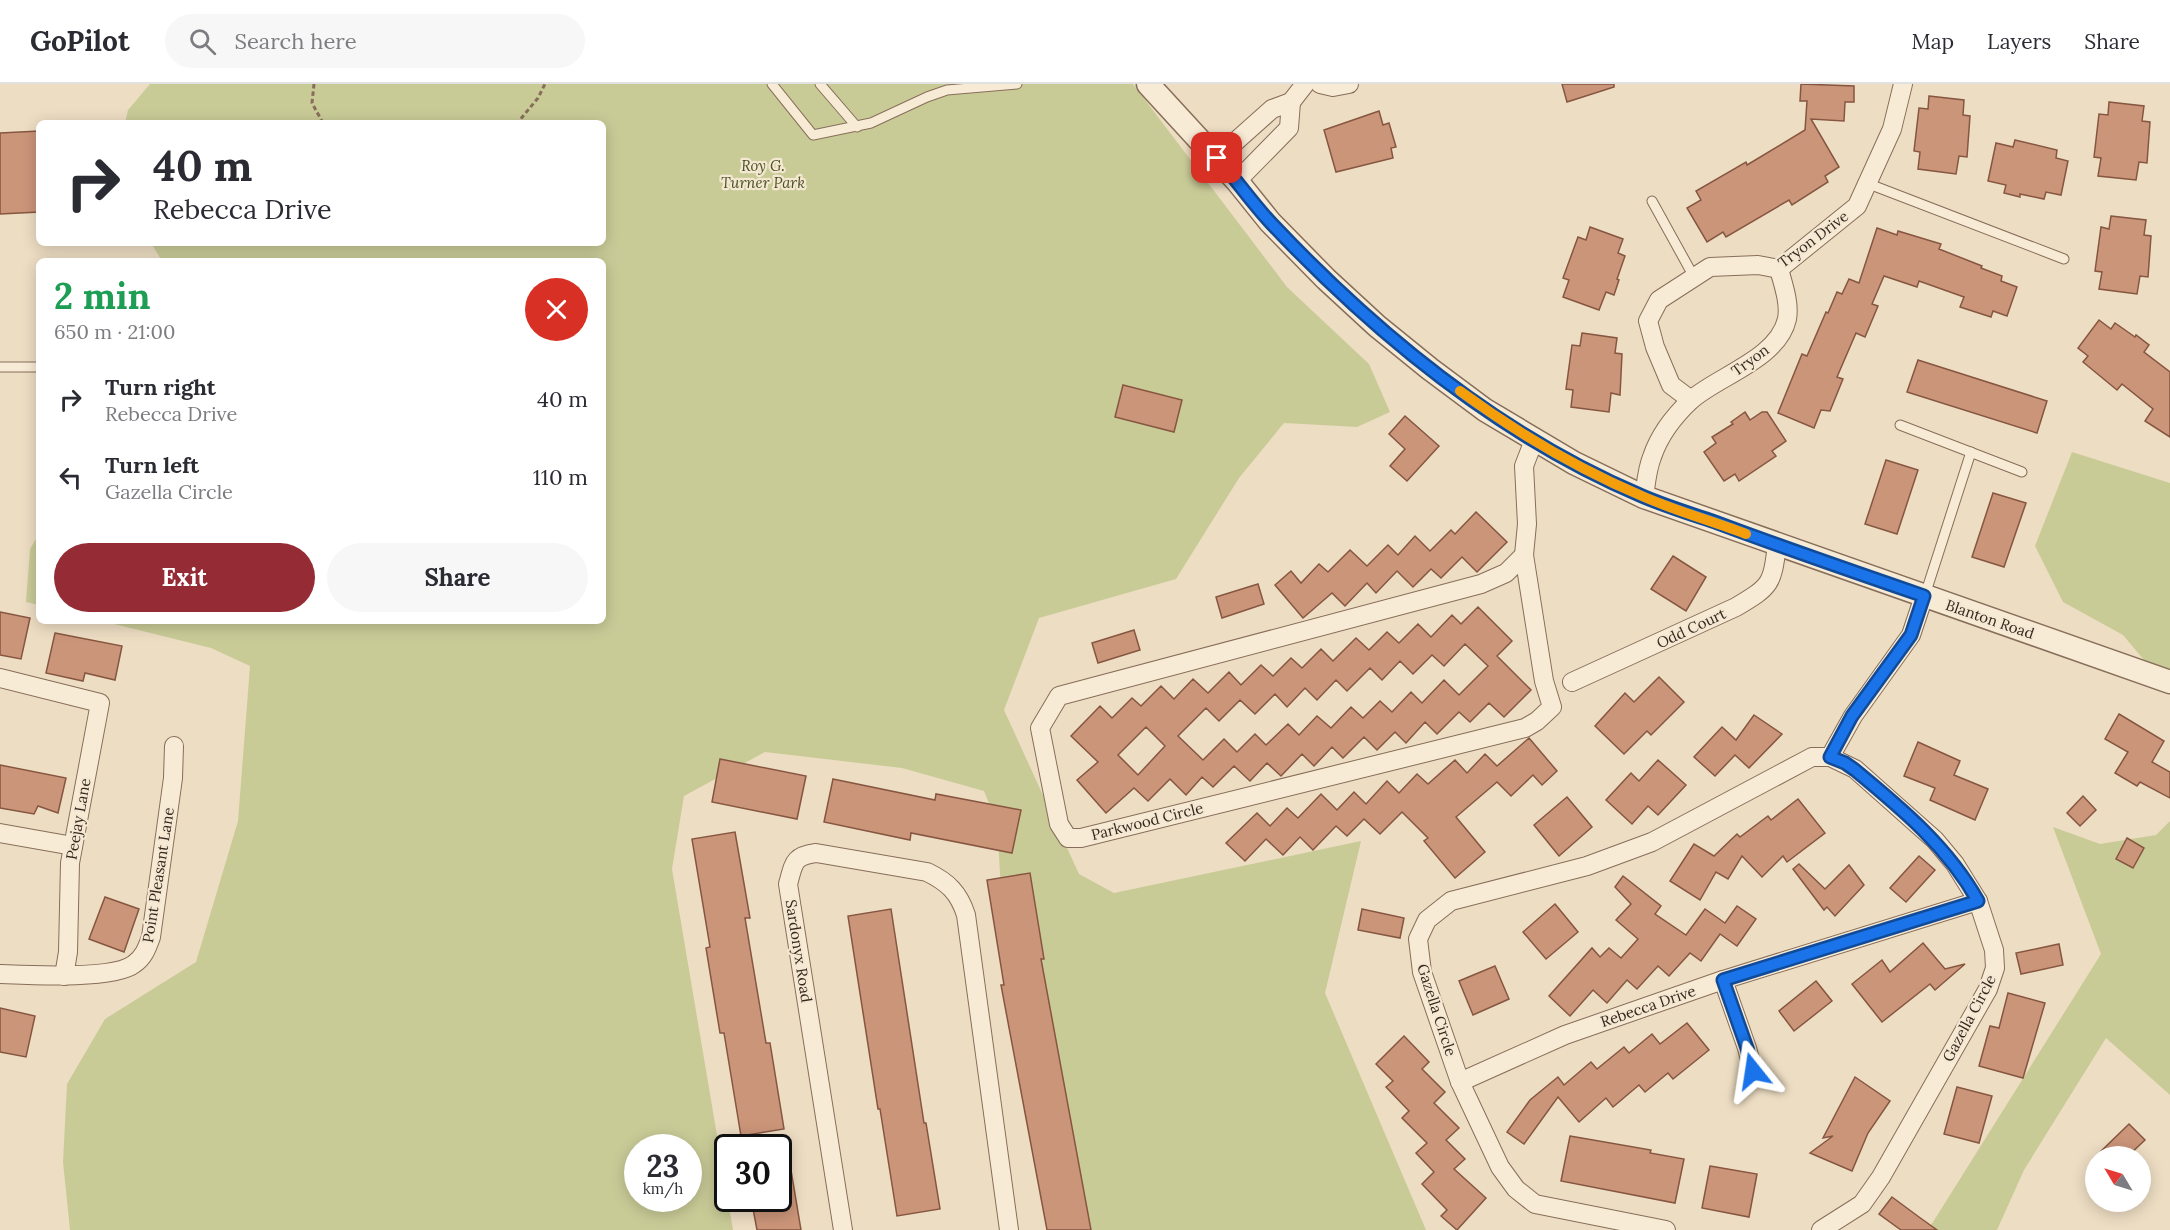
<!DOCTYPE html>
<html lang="en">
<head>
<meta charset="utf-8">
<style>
  :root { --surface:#fff; --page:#f7f7f7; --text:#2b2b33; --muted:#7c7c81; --line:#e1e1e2; --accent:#952b34 }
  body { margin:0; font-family:Lora,serif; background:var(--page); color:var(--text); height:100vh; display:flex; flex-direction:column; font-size:22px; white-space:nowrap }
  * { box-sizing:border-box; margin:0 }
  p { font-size:20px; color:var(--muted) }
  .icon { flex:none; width:33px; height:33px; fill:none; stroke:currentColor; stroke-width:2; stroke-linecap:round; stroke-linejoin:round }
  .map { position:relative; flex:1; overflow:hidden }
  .details { position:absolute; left:36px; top:174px; width:570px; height:366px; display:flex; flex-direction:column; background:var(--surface); border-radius:9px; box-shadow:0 3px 15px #0003 }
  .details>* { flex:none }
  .hud { position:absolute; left:36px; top:36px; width:570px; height:126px; border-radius:9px; box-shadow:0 3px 15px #0003; background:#fff; color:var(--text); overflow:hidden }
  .needle { width:39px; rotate:308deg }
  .controls { position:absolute; left:2085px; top:1062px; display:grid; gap:12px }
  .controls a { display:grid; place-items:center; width:66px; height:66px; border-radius:50%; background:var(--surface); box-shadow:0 3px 15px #0003; font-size:30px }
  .speed { position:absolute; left:624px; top:1050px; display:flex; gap:12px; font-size:30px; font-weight:700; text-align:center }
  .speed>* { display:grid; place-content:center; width:78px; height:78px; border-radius:50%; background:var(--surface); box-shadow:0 3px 15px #0003; line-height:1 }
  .speed small { font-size:15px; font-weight:400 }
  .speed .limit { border:3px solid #111; border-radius:9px; background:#fff; color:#111 }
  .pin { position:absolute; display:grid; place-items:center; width:51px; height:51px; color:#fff; margin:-26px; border-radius:12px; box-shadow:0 3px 9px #0006 }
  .me { position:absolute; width:66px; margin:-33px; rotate:345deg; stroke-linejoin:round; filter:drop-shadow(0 0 4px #0008) }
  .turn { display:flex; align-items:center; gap:21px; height:126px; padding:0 18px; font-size:27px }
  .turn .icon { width:78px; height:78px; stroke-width:2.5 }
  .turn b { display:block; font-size:42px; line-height:51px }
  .round { display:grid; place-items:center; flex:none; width:63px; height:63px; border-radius:32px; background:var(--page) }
  .overview { display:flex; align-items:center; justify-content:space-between; height:102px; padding:0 18px }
  h1 { font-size:36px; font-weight:700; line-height:45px; color:#1e9e55 }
  .primary-button { display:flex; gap:12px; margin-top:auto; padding:12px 18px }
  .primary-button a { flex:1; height:69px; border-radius:36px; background:var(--accent); color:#fff; font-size:24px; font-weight:700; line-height:69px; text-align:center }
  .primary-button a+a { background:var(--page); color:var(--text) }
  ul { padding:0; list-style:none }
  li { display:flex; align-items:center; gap:18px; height:78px; padding:0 18px }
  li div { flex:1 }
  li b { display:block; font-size:22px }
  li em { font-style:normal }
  header { display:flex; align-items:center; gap:36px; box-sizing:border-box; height:84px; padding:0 30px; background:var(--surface); border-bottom:2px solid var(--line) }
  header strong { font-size:28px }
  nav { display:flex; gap:33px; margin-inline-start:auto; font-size:21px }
  .search { width:420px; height:54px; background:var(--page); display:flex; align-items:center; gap:15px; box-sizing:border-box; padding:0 21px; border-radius:33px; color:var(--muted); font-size:22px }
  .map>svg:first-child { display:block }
</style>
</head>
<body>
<header>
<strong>GoPilot</strong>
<div class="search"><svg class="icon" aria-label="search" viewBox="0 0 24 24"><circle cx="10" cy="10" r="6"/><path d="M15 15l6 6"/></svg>Search here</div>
<nav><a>Map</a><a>Layers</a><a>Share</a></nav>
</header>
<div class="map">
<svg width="2170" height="1146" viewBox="0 0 2170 1146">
  <rect width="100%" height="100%" fill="#edddc3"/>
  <g fill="#c9cb97" fill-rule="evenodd">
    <path d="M150,0H1133L1287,203L1369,280L1390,328L1357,343L1284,339L1239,394L1176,495L1039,534L1004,626L1079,790L1114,809L1361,757L1325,909L1426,1146H1065L1003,839L997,739L984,707L902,684L765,668L684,712L672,785L733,1146H70L63,1078L67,1000L105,935L196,878L238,737L250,582L211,564L102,537H603V177H162L151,159H603V39H125L128,26ZM638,1064H688V1114H638Z"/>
    <polygon points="2072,368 2170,399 2170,607 2123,551 2063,518 2035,462"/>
    <polygon points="39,450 39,521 26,518 30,465"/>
    <polygon points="2170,737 2170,1011 2106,954 2024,1086 1997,1146 1928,1146 2101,870 2053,743 2100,760 2156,751"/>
  </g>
  <g fill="#cb9579" stroke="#865640" stroke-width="1.5" fill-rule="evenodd">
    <polygon points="1562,0 1614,0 1614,3 1567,18"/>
    <polygon points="1801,0 1854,2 1854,18 1845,18 1844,37 1811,35 1839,83 1825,92 1828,98 1792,121 1789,116 1726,153 1723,148 1707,158 1687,124 1701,116 1696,107 1746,78 1747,81 1805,46 1807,17 1800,17"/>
    <polygon points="1929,12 1964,16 1963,31 1970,32 1967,73 1959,72 1956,90 1918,85 1920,68 1914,67 1919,24 1928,25"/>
    <polygon points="2109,18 2144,22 2142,37 2150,38 2147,79 2139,78 2136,96 2098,92 2101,74 2094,73 2099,30 2108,31"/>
    <polygon points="1379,27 1383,41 1389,39 1396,63 1391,64 1393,74 1336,88 1324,46"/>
    <polygon points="39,47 39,128 0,130 0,49"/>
    <polygon points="2015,56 2057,66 2056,74 2068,77 2061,111 2046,108 2044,115 2020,110 2020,113 2004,109 2006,101 1988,97 1996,59 2013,63"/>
    <polygon points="2111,132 2146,136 2144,151 2151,152 2148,193 2140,192 2137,210 2099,205 2102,188 2095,187 2101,143 2109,145"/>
    <polygon points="1590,143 1623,155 1618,169 1625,172 1617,195 1619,196 1614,211 1606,208 1599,226 1563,213 1569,196 1563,194 1578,153 1586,156"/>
    <polygon points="1877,144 1897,151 1898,147 1941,160 1939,165 1982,182 1981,184 2002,192 2001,197 2017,203 2007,232 1993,227 1991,233 1960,223 1964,213 1919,197 1917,203 1884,192 1872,220 1878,222 1865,253 1856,249 1837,293 1843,295 1830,327 1821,326 1814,344 1778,329 1802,270 1807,272 1826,228 1828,229 1837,208 1842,210 1849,195 1859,199"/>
    <polygon points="2099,236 2111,245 2115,239 2135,253 2136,251 2149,261 2144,268 2170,288 2170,353 2145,337 2153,325 2122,300 2117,306 2083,278 2088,272 2078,264"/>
    <polygon points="1582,249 1617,254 1615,269 1622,270 1620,311 1611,309 1609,328 1571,323 1573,306 1566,305 1572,261 1580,262"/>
    <polygon points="1918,276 2047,317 2037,349 1907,308"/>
    <polygon points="1123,301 1182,316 1174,348 1115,333"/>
    <polygon points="1745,328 1750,336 1762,328 1767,328 1786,357 1772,367 1776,372 1739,397 1735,390 1724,397 1704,368 1716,359 1712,353 1733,340 1731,338"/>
    <polygon points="1405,332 1439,362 1407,397 1390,382 1405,365 1389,350"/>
    <polygon points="1886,376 1918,386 1897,450 1865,440"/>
    <polygon points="1993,409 2026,419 2004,483 1972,473"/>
    <polygon points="1476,428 1507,458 1477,488 1462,473 1441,494 1431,485 1413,503 1397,487 1376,509 1367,499 1345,522 1332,509 1303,534 1275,501 1291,487 1301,499 1319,480 1328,488 1350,466 1367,482 1388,461 1398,471 1415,452 1430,467 1451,446 1455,450"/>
    <polygon points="1673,472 1706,493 1686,527 1651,505"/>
    <polygon points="1258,500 1264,520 1222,534 1216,513"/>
    <path d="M1478,523L1512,557L1497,572L1531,606L1504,633L1489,619L1470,638L1459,628L1437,650L1425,638L1406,659L1395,648L1377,666L1364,653L1343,674L1332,663L1314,682L1302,670L1281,692L1267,679L1250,697L1234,682L1213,703L1202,693L1186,711L1170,695L1148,717L1134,704L1106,729L1077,696L1098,678L1071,652L1100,622L1112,634L1132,614L1141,622L1161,602L1174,615L1193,595L1208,609L1229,588L1241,601L1261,581L1273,592L1291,574L1302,584L1321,565L1333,577L1356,554L1369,566L1387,548L1399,559L1418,540L1431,553L1452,531L1461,540ZM1465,560L1488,582L1459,611L1444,596L1422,619L1411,608L1392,628L1380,617L1363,634L1351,623L1331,644L1317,632L1299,651L1288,640L1266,661L1255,650L1237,668L1224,655L1203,676L1178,652L1206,624L1219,637L1240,616L1255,630L1275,610L1287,623L1305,604L1317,616L1336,596L1347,607L1370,584L1382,596L1400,577L1413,590L1432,571L1444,582ZM1146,643L1165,662L1138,691L1118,671Z"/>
    <polygon points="0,528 30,534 21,575 0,571"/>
    <polygon points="1134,546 1140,566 1098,579 1092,559"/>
    <polygon points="55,549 122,562 115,596 85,589 83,597 46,589"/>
    <polygon points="1659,593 1684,618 1651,651 1647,647 1624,670 1595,642 1625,609 1634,618"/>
    <polygon points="2119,630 2164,657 2152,678 2170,688 2170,714 2140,698 2137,702 2115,689 2128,668 2105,655"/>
    <polygon points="1754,631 1782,650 1749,684 1735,671 1715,692 1694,673 1722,643 1736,656"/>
    <polygon points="1529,654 1557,687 1542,701 1533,691 1511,712 1497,698 1456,733 1485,768 1455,794 1424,757 1428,754 1402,728 1380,750 1364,735 1347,752 1336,742 1313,766 1300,753 1283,771 1266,755 1245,777 1226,759 1257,729 1270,742 1287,724 1298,734 1321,710 1337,726 1354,708 1366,720 1387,697 1399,709 1417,690 1428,700 1455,676 1467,689 1485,670 1497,682"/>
    <polygon points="1918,658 1960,677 1954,691 1988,705 1975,736 1930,716 1935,704 1904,692"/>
    <polygon points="720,675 806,692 797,735 712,718"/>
    <polygon points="1658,676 1686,701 1658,731 1648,722 1632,740 1606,716 1631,689 1639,697"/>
    <polygon points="0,681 66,694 58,729 38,722 34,730 0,724"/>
    <polygon points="833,695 935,716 936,710 1021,726 1012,769 911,749 910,756 824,738"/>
    <polygon points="2083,712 2096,726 2080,742 2067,729"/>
    <polygon points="1567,713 1592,743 1559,772 1534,741"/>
    <polygon points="1798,715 1825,749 1787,778 1783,772 1762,793 1742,772 1728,795 1716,788 1700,816 1670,797 1694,760 1714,772 1737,750 1740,753 1768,732 1771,736"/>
    <polygon points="735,748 750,834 745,834 766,959 770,959 784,1045 741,1052 724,949 720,949 706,864 710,863 692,755"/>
    <polygon points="2127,754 2144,764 2133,784 2116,775"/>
    <polygon points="1919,772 1935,786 1906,818 1890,804"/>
    <polygon points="1799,780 1825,805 1849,781 1864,801 1835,832 1827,823 1824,826 1793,785"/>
    <polygon points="1030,789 1044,875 1041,875 1091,1146 1047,1146 1001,901 1004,901 987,796"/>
    <polygon points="1623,792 1661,822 1655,830 1686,851 1705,825 1725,839 1737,822 1756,835 1737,862 1720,850 1701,877 1690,869 1669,892 1658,882 1637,905 1627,896 1607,919 1593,906 1570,932 1549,912 1592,864 1600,873 1609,864 1621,874 1638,855 1616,836 1631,820 1615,803"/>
    <polygon points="105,813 139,825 124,868 89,855"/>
    <polygon points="1555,820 1578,848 1546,875 1523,848"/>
    <polygon points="891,825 924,1039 926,1039 940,1125 897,1132 880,1025 878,1025 848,832"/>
    <polygon points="1362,825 1404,834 1400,854 1358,846"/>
    <polygon points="1923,859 1945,885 1965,880 1935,906 1930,900 1882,938 1852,900 1882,876 1890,888"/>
    <polygon points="2059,860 2063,881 2021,890 2016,869"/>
    <polygon points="1495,882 1509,915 1473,931 1459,897"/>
    <polygon points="1816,897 1832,917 1794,947 1779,927"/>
    <polygon points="2008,909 2045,919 2023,994 1979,982 1990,942 1999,944"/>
    <polygon points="0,924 35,932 26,973 0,968"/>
    <polygon points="1687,939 1709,966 1673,995 1668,989 1645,1008 1639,1001 1613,1023 1606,1014 1579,1038 1558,1013 1524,1060 1507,1048 1530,1016 1558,993 1564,1001 1591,978 1597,985 1624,963 1629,969 1652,950 1660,960"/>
    <polygon points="1404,952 1429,978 1422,985 1445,1008 1434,1019 1459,1044 1446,1056 1465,1075 1454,1085 1486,1114 1457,1146 1441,1132 1447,1126 1422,1100 1434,1088 1416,1069 1427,1059 1402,1034 1409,1027 1386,1003 1393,997 1376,980"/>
    <polygon points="1855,993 1890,1017 1868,1049 1852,1087 1810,1069 1833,1052 1823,1054"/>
    <polygon points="1957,1003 1992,1012 1979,1059 1944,1050"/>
    <polygon points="2129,1040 2145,1056 2128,1072 2095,1073"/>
    <polygon points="1570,1052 1651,1066 1650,1069 1684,1075 1675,1119 1561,1097"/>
    <polygon points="786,1056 801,1146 757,1146 751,1114 778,1114 778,1057"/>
    <polygon points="1710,1082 1757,1090 1749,1133 1702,1124"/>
    <polygon points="1892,1113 1919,1133 1937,1146 1901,1146 1879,1130"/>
  </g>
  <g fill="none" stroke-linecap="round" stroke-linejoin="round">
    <defs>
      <g id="service">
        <polyline points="772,0 813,51 871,39 927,13 947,6 1017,0"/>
        <polyline points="820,0 857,43"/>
        <polyline points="1869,100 2064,175"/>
        <polyline points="1652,117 1694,193"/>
        <polyline points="0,283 39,283"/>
        <polyline points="1900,341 2022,388"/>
        <polyline points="1925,511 1971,368"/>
      </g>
      <g id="minor">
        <polyline points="1320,0 1333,3 1349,0"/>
        <polyline points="1217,74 1272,25 1291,18 1305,0"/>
        <polyline points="1237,97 1289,44 1291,18"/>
        <polyline points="1691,316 1671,301 1655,263 1648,237 1659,216 1710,183 1758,181 1779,185 1857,122 1892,45 1903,0"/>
        <path d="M1644,413C1646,400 1647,385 1652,373C1659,352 1675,331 1691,316C1718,292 1778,275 1787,235C1790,219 1783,200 1779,185"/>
        <polygon points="1524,471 1544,597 1552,623 1537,637 1525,644 1081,754 1068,754 1059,740 1040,644 1059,612 1481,500 1506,489"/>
        <polyline points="1524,471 1527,440 1524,382 1534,356"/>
        <polyline points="0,594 100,619 70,779 68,868 64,892"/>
        <path d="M1572,598L1736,523C1771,502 1772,501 1777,461"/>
        <polyline points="1830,673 1853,632 1911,551 1924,512"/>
        <polyline points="0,749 73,762"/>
        <path d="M0,890C27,891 114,896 134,880C144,873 147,864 151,853L173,694L174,662"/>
        <polyline points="1723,896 1747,964 1753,987"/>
        <polyline points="1460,998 1565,951 1723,896 1978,817"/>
        <path d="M843,1146L788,800C794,779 793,772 816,769L927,788C948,798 959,809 966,831L1009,1146"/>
        <polyline points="1666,1146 1535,1120 1516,1105 1500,1083 1460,998 1422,888 1418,855 1427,836 1451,817 1587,782 1652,758 1812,673 1830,673 1855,685 1935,756 1955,780 1978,817 1994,866 1995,884 1988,905 1881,1093 1862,1120 1821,1146"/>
      </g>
      <polyline id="tertiary" points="1148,0 1237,97 1270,138 1326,195 1377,242 1430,285 1485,326 1574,379 1644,413 2170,598"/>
    </defs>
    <use href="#service" stroke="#876e5a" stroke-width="11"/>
    <use href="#minor" stroke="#876e5a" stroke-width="20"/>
    <use href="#tertiary" stroke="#876e5a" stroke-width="25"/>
    <g stroke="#876e5a" stroke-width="3" stroke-dasharray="4.5 3" stroke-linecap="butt">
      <polyline points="314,0 312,19 323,39"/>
      <polyline points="515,39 519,37 538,14 545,0"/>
    </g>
    <use href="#service" stroke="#f8ebd6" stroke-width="9"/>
    <use href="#minor" stroke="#f8ebd6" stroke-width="18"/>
    <use href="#tertiary" stroke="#f8ebd6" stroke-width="22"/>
  </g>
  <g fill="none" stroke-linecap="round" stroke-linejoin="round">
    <defs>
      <path id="route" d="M1217,74C1236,95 1252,119 1272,140C1377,251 1500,352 1642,412C1665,422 1691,430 1715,438C1784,464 1854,488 1924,512L1911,551L1852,632L1830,673L1845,679L1855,686C1901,724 1948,763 1978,817L1723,896L1747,964L1753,987"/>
    </defs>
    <use href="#route" stroke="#114b97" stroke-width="15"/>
    <use href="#route" stroke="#1a73e8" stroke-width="10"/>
    <path stroke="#f59e0b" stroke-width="10" d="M1460,307C1516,348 1578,385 1642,412C1676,427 1712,437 1746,450"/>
  </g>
  <g text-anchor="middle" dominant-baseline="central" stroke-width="4.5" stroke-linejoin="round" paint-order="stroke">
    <g font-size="15" font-style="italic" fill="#4b5325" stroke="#f5e8d2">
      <text x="763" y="81">Roy G.<tspan x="763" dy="17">Turner Park</tspan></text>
    </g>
    <g font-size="15" fill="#37281e" stroke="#f5e8d2">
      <text transform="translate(1813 155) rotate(-37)">Tryon Drive</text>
      <text transform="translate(1750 276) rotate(-36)">Tryon</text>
      <text transform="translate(1990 535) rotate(19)">Blanton Road</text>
      <text transform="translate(1691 544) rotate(-25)">Odd Court</text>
      <text transform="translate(78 735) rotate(-80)">Peejay Lane</text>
      <text transform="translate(1147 737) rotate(-14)">Parkwood Circle</text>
      <text transform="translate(158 791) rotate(-81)">Point Pleasant Lane</text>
      <text transform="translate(799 867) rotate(81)">Sardonyx Road</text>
      <text transform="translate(1648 922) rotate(-19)">Rebecca Drive</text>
      <text transform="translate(1437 926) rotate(72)">Gazella Circle</text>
      <text transform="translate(1969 934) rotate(-62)">Gazella Circle</text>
    </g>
  </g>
</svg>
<div class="controls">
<a><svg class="needle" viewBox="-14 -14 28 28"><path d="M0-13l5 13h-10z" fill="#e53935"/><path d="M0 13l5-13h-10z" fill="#7c7c81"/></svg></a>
</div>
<div class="speed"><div>23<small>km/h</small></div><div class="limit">30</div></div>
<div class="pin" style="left:1217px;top:74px;background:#d93025"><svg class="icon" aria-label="arrive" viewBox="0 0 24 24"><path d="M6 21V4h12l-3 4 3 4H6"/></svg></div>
<svg class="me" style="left:1753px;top:987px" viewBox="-20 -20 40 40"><path d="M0-17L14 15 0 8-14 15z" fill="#1a73e8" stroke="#fff" stroke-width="4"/></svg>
<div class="hud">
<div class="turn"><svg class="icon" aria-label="right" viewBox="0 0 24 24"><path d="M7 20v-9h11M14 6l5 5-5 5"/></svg><div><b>40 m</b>Rebecca Drive</div></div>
</div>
<section class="details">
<div class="overview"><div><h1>2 min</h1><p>650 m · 21:00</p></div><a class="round" style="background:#d93025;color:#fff"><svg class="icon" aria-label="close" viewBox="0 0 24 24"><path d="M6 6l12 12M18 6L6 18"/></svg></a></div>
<ul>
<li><svg class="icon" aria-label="right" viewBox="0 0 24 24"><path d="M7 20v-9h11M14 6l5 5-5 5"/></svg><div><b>Turn right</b><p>Rebecca Drive</p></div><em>40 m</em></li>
<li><svg class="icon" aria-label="left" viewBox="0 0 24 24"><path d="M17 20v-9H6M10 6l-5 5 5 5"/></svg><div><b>Turn left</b><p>Gazella Circle</p></div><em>110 m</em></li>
</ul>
<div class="primary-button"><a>Exit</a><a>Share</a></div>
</section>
</div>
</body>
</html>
